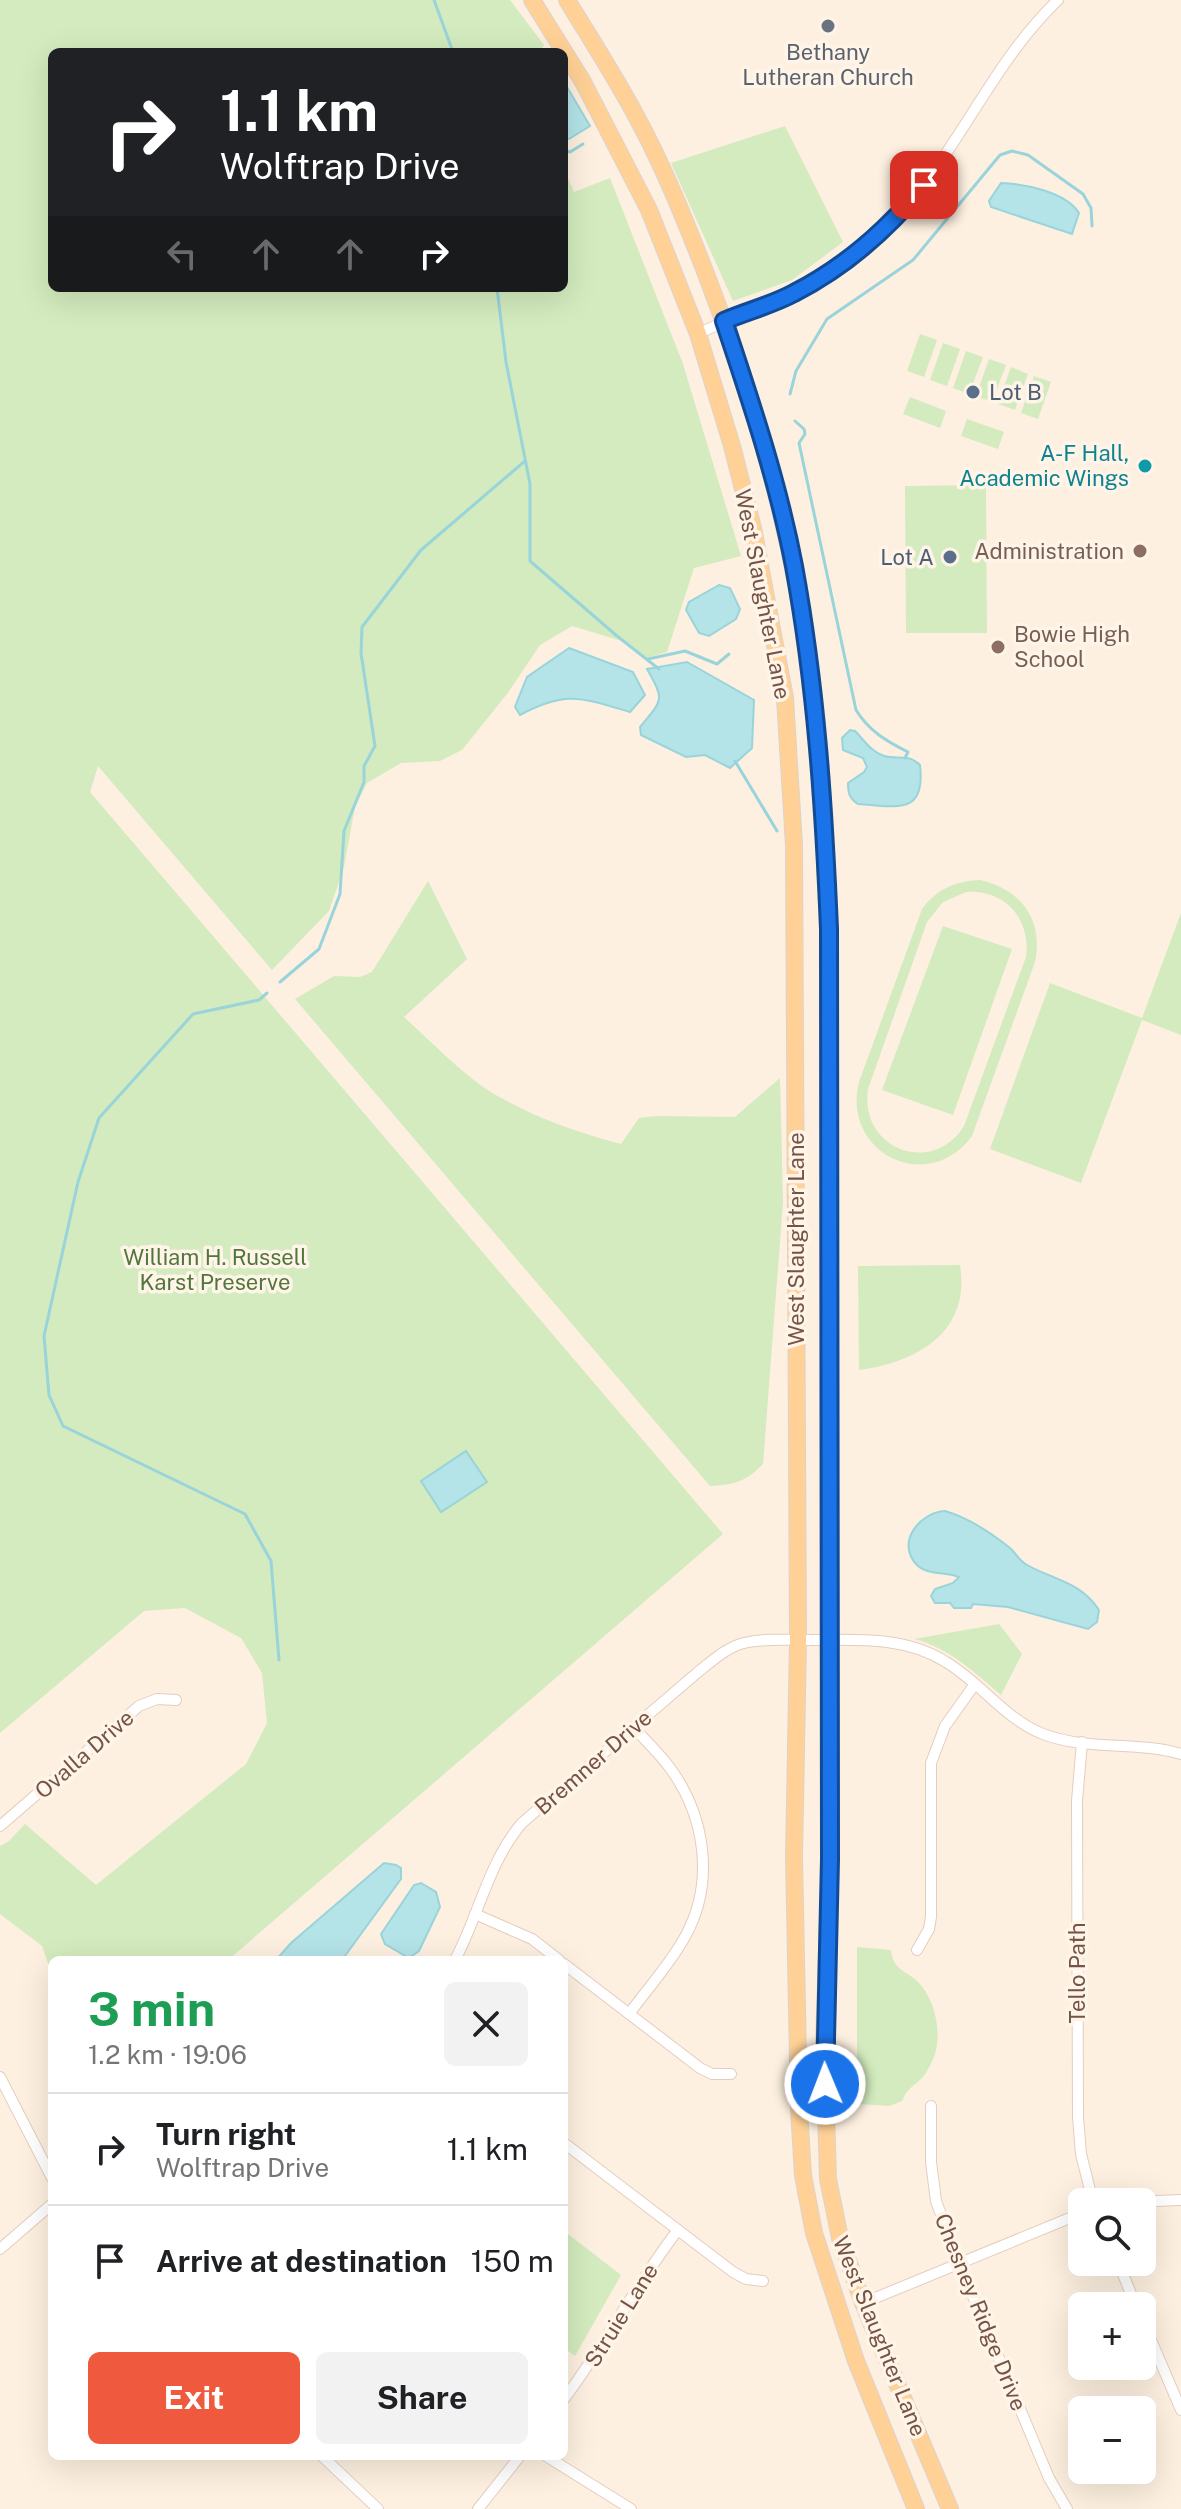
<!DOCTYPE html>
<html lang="en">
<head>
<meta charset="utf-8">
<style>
  :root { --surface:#fff; --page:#f2f2f2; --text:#202124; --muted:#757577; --line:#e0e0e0; --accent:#ef5a3e }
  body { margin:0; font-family:"Public Sans",sans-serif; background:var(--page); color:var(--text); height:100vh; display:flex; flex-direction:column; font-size:30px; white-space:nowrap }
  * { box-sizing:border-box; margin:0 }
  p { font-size:26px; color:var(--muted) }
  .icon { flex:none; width:44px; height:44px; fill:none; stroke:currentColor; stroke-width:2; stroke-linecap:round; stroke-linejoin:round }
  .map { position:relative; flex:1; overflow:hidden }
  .side { position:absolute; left:48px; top:1956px; width:520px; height:504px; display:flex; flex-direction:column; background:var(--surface); border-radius:12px; box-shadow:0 8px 32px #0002 }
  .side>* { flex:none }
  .banner { position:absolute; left:48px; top:48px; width:520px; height:244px; border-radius:12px; box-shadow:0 8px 32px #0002; background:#202124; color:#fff; overflow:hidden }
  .buttons { position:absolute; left:1068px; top:2188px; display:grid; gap:16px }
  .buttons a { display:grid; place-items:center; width:88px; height:88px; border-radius:12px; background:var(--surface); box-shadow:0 8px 32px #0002; font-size:40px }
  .pin { position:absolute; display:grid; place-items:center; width:68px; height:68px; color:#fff; margin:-34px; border-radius:16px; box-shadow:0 4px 12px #0006 }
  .me { position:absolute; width:88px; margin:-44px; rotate:359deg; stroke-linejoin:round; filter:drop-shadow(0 0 6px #0008) }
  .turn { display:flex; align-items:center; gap:28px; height:168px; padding:0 40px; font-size:36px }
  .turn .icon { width:104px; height:104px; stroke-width:2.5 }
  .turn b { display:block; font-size:56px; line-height:68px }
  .lanes { display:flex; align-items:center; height:76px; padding:0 40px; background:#0003; justify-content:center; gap:40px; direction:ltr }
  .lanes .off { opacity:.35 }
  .round { display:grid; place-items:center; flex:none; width:84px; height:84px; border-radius:12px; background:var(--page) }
  .summary { display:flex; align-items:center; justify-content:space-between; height:136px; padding:0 40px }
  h1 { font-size:48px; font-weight:700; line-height:60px; color:#1e9e55 }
  .action { display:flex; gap:16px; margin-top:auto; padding:16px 40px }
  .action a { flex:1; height:92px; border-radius:12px; background:var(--accent); color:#fff; font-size:32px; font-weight:700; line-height:92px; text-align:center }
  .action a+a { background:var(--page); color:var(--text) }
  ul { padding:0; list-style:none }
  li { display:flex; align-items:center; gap:24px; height:112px; padding:0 40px; border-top:2px solid var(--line) }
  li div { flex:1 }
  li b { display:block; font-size:30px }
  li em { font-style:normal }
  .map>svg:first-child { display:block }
</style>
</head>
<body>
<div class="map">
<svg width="1181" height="2509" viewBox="0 0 1181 2509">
  <rect width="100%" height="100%" fill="#fdf0e0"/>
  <g fill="#d3ebbe" fill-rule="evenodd">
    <polygon points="0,0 510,0 544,45 540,52 52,52 52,288 564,288 564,169 574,192 610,178 683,364 741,556 694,568 667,652 646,658 622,641 572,626 540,645 507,694 462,750 440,761 401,763 367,783 355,807 344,867 329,911 272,970 98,766 90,792 723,1534 228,1960 52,1960 52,1975 42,1946 0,1914 0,1846 9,1841 25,1824 96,1885 246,1764 267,1723 262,1673 241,1638 185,1608 144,1611 0,1733"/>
    <polygon points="785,126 843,242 792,280 733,301 671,163"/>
    <polygon points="920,334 937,340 924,377 907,371"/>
    <polygon points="943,343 960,349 947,386 930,380"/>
    <polygon points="966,351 983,357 969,394 953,388"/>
    <polygon points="989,359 1006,365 992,402 976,396"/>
    <polygon points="1011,367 1028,374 1015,410 998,404"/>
    <polygon points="1034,376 1051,382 1038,419 1021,413"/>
    <polygon points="910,397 946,411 940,428 903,414"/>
    <polygon points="967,419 1004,432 998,449 961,436"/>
    <polygon points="986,485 987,633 906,633 905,486"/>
    <path d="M980,880C1021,889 1044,920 1035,962L972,1136C928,1196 841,1153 859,1082L922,909C937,889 955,881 980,880ZM966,892C1005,889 1031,919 1026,957L964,1126C932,1177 859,1149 868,1089L927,922L943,902Z"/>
    <path d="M428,881L467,959L404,1017C428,1039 463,1074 489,1091C530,1116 575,1132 621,1144L639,1118L656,1116L735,1117L780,1078L783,1202L763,1464C747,1481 734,1485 710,1486L295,999L334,976L360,977L372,972Z"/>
    <polygon points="1181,913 1181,1035 1142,1020 1081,1183 990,1149 1050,983 1142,1018"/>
    <polygon points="943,926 1012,949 953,1115 882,1090"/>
    <path d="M960,1265C971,1332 917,1362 859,1370L858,1266Z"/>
    <path d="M999,1624L1022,1654L1001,1695C974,1672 949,1648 914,1639Z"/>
    <path d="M857,1947L891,1950C893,1970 905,1970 917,1981C934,1997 941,2028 936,2050C935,2057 927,2073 922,2078C913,2087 907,2088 902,2101L889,2106L857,2104Z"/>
    <polygon points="564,2231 621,2275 575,2356 564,2348"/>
  </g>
  <g fill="#b4e3e8" stroke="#99d4da" stroke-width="2">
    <polygon points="564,82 590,126 569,139 564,137"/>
    <path d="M1001,183C1025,184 1066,192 1079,213L1072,234L991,207L989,201Z"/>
    <polygon points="719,585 730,588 740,609 736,619 709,636 699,633 686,610 689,602"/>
    <path d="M569,648L633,672L645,695L630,712C581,698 567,690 520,715L515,707L527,677Z"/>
    <path d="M687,662L754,700L752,748L730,768L705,755L686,757L641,735L640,727C663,699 665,701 647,669Z"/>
    <path d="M850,730L855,731C864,740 871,752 884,756C898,760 908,753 920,765C926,817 895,806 858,804C849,798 848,793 848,783L864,772L867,767L863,758L843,750L842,738Z"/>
    <polygon points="466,1451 487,1482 441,1512 421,1481"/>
    <path d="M945,1511C969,1518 990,1532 1010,1548C1016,1553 1019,1561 1027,1565C1054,1580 1081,1582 1099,1610L1097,1622L1088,1629L1008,1607L973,1604L971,1608H954L950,1603H935L931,1596L935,1589L953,1583L959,1577C946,1572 927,1575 917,1565C895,1543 920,1512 945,1511Z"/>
    <polygon points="384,1863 396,1865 401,1868 401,1879 342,1960 276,1960 291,1943"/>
    <polygon points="421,1883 436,1892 440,1907 419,1951 409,1958 385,1944 381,1934 414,1885"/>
  </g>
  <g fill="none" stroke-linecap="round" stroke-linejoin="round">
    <g stroke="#99d4da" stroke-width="3">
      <polyline points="434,0 453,52"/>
      <polyline points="564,150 570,152 583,144"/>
      <polyline points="497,288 506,362 530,484 530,561 617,636 659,669"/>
      <polyline points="790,394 796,371 827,319 913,260 1000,155 1012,151 1028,155 1083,194 1091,208 1092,226"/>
      <path d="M795,421L804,429L805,434L799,443L856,710C869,731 886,741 908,752L905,758"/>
      <polyline points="648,659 685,651 717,664 729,654"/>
      <polyline points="735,761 777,831"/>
      <polyline points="280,982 319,949 340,894 344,831 364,782 364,766 375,746 361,653 362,627 421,550 525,461"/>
      <polyline points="267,993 259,1000 193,1014 99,1118 78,1182 44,1336 49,1395 63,1426 245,1514 271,1561 279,1660"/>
    </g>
    <defs>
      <g id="minor">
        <path d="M698,334C721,322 742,316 765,306C817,284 866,252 903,210C961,145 995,60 1058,0"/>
        <polyline points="1082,1742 1077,1801 1078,2117 1081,2154 1093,2202"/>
        <polyline points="0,1826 139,1706 157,1699 176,1700"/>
        <polyline points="475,1914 532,1939 559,1960"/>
        <polyline points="917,1950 929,1929 931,1917 931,1763 945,1726 975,1684"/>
        <path d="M455,1960C479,1915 488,1863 522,1823L698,1672C712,1661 727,1647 744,1643C764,1638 785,1640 805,1640C853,1640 904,1635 946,1662C981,1683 1005,1719 1043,1734C1087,1751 1137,1741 1181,1754"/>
        <polyline points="564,1964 700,2068 712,2074 731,2074"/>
        <path d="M629,2014C648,1988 671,1963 686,1935C715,1881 705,1816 670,1768C659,1753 645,1740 633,1727"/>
        <polyline points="0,2077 52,2178"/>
        <polyline points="931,2106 931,2162 936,2201 959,2263 1049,2478 1067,2509"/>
        <polyline points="564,2143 733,2272 746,2279 763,2281"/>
        <polyline points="1131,2202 1181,2200"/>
        <polyline points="0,2249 52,2204"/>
        <polyline points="1118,2262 1136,2306"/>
        <polyline points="863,2303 1082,2213"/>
        <polyline points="1142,2319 1181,2410"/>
        <path d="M564,2399C605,2345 636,2284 678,2230"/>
        <polyline points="322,2456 378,2509"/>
        <polyline points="546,2456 631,2509"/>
        <polyline points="478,2509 520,2456"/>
      </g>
      <g id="primary">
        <polyline points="532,0 583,82 649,210 698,334 732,446 753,528 785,698 794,845 798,1640 794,1857 799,2110 803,2175 814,2233 856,2361 916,2509"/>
        <path d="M567,0C590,38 614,75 635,114C663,165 685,220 706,274C758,408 795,546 813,688C823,768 825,849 829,929L830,1859L824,2044L828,2179L840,2238L863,2303L950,2509"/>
      </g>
    </defs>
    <use href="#minor" stroke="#e4cdbf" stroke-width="12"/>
    <use href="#primary" stroke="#dbd3cf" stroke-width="18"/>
    <use href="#minor" stroke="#fff" stroke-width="10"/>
    <use href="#primary" stroke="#ffd196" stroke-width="16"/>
  </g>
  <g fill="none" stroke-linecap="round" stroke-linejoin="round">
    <defs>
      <path id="route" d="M825,2084L830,1859L829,929C824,807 816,686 794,566C778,482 751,402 724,321C747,311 772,305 794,293C845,267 888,229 924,185"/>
    </defs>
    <use href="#route" stroke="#114b97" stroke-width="20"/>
    <use href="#route" stroke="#1a73e8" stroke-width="14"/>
  </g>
  <circle fill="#6b7280" stroke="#fff4e8" stroke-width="3" cx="828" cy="26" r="8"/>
  <g fill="#5c6f8a" stroke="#fff4e8" stroke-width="3">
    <circle cx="973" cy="392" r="8"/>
    <circle cx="950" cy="557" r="8"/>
  </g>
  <circle fill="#0f9aa8" stroke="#fff4e8" stroke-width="3" cx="1145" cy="466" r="8"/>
  <g fill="#8d6e63" stroke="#fff4e8" stroke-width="3">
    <circle cx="1140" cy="551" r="8"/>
    <circle cx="998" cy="647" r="8"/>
  </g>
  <g text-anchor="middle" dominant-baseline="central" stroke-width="7" stroke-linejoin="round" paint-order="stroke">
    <g font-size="22" fill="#5b616d" stroke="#fff4e8">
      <text x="828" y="52">Bethany<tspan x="828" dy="25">Lutheran Church</tspan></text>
    </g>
    <g font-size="22" fill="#4e5e75" stroke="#fff4e8" text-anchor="start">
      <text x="989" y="392">Lot B</text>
      <text x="934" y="557" text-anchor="end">Lot A</text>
    </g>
    <g font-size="22" fill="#0d838f" stroke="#fff4e8" text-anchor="end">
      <text x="1129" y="453">A-F Hall,<tspan x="1129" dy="25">Academic Wings</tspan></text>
    </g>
    <g font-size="22" fill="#785e54" stroke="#fff4e8" text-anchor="end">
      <text x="1124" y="551">Administration</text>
      <text x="1014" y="634" text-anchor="start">Bowie High<tspan x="1014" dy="25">School</tspan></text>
    </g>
    <g font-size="22" fill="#755446" stroke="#fff4e8">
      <text transform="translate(763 594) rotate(79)">West Slaughter Lane</text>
      <text transform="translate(796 1239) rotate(-90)">West Slaughter Lane</text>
      <text transform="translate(84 1754) rotate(-41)">Ovalla Drive</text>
      <text transform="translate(593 1762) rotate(-41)">Bremner Drive</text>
      <text transform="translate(1077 1973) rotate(-90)">Tello Path</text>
      <text transform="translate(981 2312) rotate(68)">Chesney Ridge Drive</text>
      <text transform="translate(621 2315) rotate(-58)">Struie Lane</text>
      <text transform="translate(880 2336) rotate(68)">West Slaughter Lane</text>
    </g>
    <g font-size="22" fill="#50763b" stroke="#fff4e8">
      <text x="215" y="1257">William H. Russell<tspan x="215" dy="25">Karst Preserve</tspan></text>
    </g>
  </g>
</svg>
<div class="buttons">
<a><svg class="icon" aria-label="search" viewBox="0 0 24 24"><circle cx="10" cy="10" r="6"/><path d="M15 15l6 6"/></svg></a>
<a>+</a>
<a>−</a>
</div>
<div class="pin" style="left:924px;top:185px;background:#d93025"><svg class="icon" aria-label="arrive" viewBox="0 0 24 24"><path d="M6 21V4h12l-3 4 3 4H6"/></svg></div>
<svg class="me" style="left:825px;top:2084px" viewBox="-20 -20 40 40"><circle r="17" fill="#1a73e8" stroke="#fff" stroke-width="3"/><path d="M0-11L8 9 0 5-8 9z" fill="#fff"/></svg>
<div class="banner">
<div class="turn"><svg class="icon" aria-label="right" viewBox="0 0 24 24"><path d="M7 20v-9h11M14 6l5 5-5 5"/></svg><div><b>1.1 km</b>Wolftrap Drive</div></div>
<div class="lanes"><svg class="icon off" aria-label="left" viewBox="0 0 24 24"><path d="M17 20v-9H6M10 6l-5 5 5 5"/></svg><svg class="icon off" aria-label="ahead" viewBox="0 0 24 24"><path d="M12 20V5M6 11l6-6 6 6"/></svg><svg class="icon off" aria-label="ahead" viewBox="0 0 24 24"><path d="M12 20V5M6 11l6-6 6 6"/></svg><svg class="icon" aria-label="right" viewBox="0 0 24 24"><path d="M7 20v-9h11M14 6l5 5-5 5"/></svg></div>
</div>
<section class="side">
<div class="summary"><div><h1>3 min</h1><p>1.2 km · 19:06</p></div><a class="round"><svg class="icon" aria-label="close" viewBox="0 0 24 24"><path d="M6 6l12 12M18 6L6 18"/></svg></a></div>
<ul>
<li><svg class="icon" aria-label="right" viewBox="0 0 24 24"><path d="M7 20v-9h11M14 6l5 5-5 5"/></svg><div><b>Turn right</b><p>Wolftrap Drive</p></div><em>1.1 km</em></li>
<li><svg class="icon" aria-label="arrive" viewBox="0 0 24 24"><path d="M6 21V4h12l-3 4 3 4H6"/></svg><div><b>Arrive at destination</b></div><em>150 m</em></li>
</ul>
<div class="action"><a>Exit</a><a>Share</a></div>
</section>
</div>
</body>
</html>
